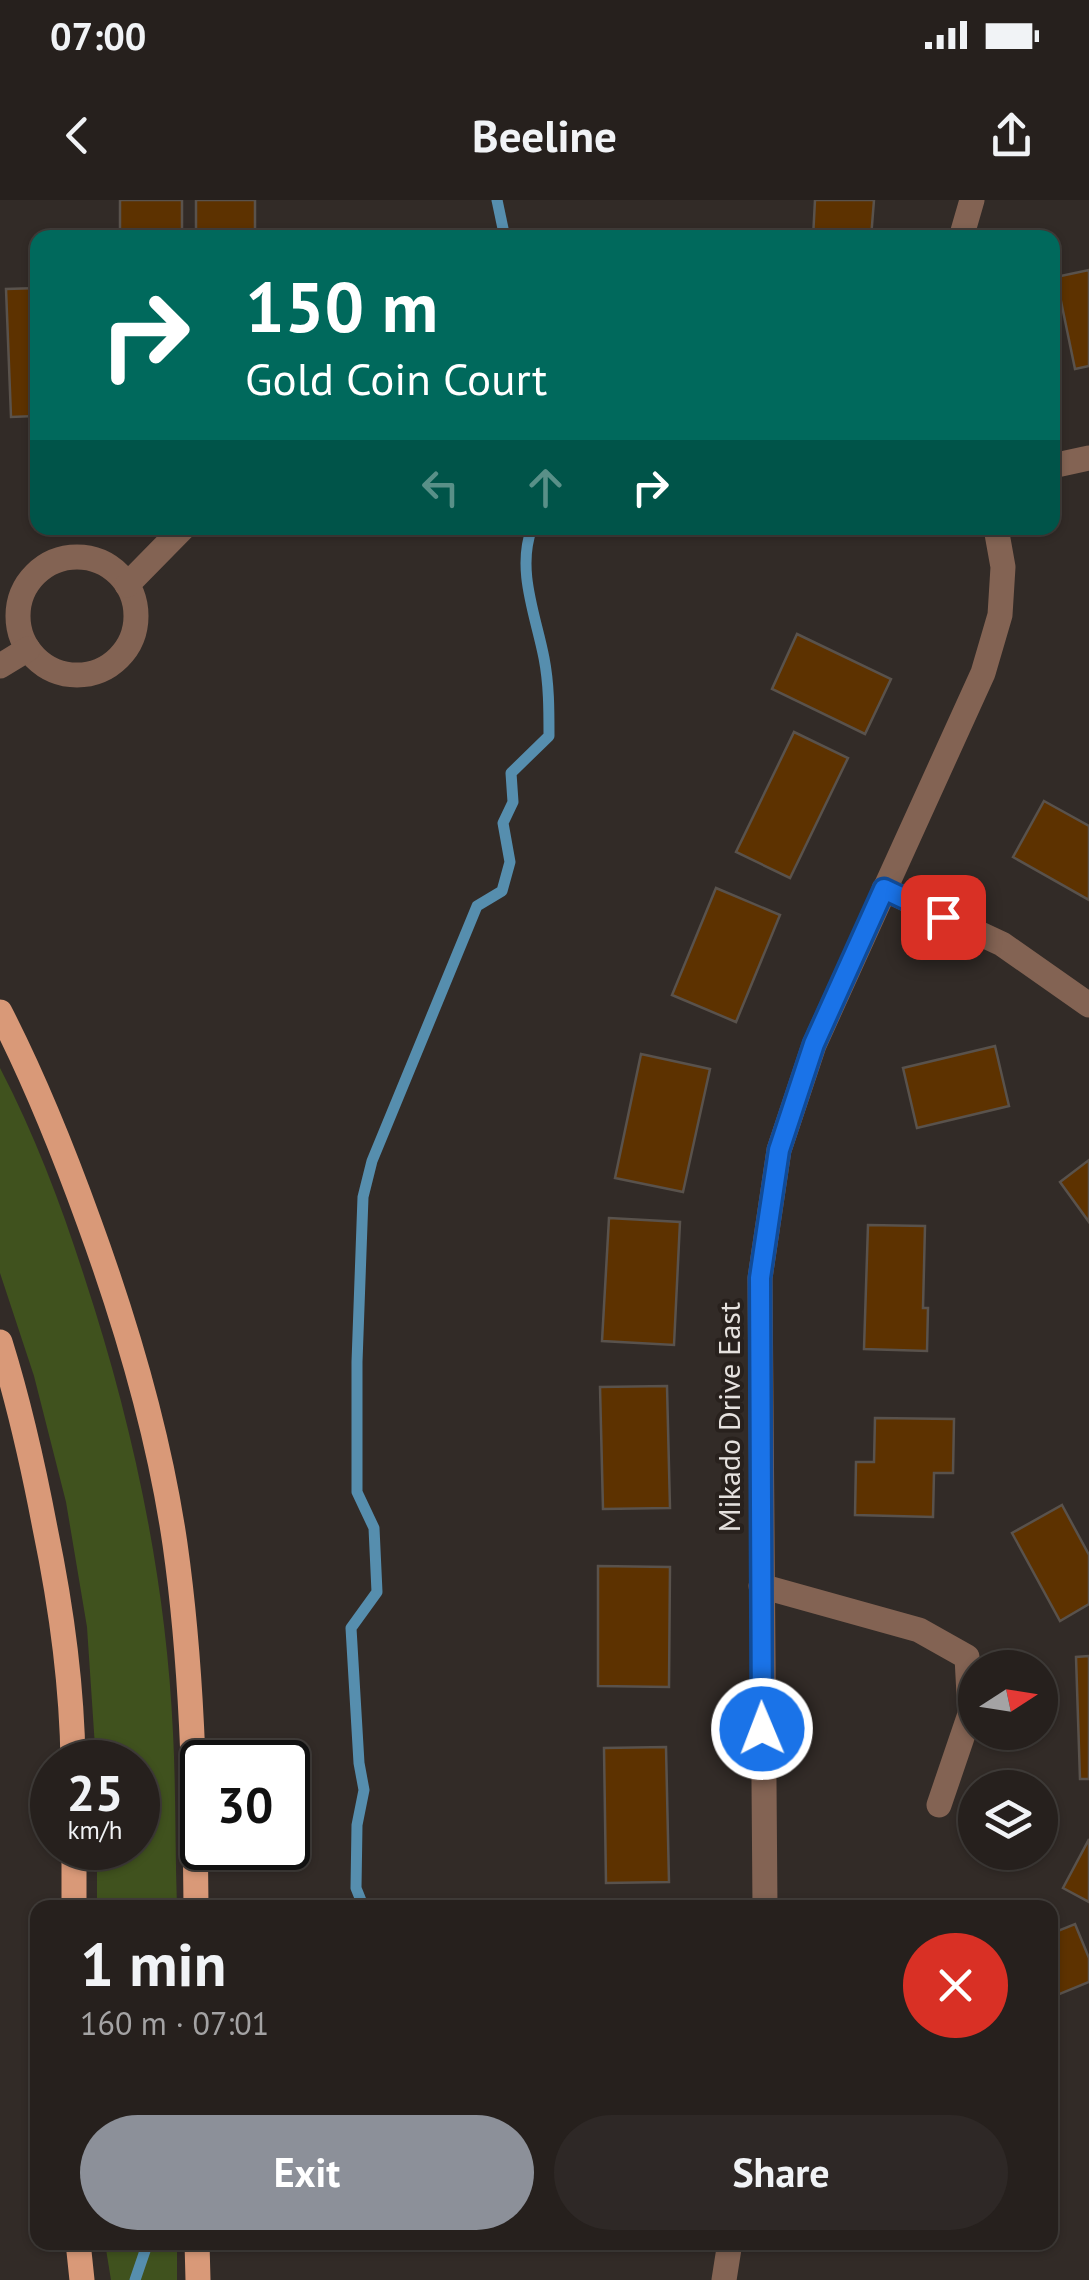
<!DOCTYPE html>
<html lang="en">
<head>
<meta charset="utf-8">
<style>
  :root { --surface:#26201d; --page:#2e2826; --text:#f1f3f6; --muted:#a4a3a4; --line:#423e3b; --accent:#8c9099 }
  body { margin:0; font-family:"PT Sans",sans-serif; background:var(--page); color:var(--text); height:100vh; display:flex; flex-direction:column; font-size:38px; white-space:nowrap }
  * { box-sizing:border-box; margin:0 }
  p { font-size:32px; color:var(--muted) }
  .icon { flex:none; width:55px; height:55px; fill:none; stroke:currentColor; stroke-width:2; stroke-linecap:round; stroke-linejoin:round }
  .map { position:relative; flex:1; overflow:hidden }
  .details { position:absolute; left:30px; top:1700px; width:1028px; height:350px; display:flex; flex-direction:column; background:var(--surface); border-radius:20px; box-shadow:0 2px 8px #0004,0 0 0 2px var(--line) }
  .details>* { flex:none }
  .top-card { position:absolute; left:30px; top:30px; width:1030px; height:305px; border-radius:20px; box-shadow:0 2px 8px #0004,0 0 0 2px var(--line); background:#00695c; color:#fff; overflow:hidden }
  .needle { width:65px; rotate:78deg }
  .controls { position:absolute; left:958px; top:1450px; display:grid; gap:20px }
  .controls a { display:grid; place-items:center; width:100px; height:100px; border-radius:50%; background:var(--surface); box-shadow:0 2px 8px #0004,0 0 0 2px var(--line); font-size:50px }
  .speed { position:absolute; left:30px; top:1540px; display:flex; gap:20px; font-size:50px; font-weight:700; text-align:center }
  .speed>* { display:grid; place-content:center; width:130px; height:130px; border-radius:50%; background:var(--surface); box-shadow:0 2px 8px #0004,0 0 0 2px var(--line); line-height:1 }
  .speed small { font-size:25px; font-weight:400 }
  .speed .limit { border:5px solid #111; border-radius:15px; background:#fff; color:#111 }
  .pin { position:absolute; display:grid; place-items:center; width:85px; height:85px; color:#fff; margin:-42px; border-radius:20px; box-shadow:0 5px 15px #0006 }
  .me { position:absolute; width:110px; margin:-55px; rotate:359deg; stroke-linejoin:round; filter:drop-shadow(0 0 8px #0008) }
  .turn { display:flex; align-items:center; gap:35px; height:210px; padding:0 50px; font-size:45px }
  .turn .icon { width:130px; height:130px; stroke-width:2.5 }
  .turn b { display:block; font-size:70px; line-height:85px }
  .lanes { display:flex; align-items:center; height:95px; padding:0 50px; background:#0003; justify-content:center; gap:50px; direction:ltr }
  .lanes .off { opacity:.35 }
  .round { display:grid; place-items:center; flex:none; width:105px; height:105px; border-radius:52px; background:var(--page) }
  .overview { display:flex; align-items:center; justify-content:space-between; height:170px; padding:0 50px }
  h1 { font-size:60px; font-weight:800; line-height:75px }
  .primary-button { display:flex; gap:20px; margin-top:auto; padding:20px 50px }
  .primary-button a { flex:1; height:115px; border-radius:60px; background:var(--accent); color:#fff; font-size:40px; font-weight:800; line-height:115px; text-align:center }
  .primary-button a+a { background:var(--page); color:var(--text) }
  .status { display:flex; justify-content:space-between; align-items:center; height:70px; padding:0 50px; background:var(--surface); direction:ltr }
  .status svg { height:28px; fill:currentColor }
  header { display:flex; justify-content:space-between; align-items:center; height:130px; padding:0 50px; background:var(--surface); font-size:45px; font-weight:800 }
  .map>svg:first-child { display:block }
</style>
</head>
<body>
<div class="status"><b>07:00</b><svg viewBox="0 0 49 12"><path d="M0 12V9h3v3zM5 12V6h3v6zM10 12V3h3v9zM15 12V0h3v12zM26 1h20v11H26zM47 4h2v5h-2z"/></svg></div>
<header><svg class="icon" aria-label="back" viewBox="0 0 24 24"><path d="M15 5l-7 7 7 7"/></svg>Beeline<svg class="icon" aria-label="share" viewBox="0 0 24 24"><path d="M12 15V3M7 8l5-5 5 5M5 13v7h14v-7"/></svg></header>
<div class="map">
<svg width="1089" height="2080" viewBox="0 0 1089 2080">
  <rect width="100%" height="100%" fill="#322b27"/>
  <g fill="#40521e">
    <path d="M0,868C35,935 62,1007 85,1079C133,1225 166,1379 173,1533C176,1591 175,1649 177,1707H97V1648H138V1562H96L87,1427L66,1302L34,1176L0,1073Z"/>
    <polygon points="105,2043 177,2043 177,2080 111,2080"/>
  </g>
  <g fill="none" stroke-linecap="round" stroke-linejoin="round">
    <g stroke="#568eae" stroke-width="11">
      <polyline points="497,0 505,38"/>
      <path d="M364,1708L356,1688L357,1625L364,1590L359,1563L351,1428L377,1392L374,1328L357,1292V1162L363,997L372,961L477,706L502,691L510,662L503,623L513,602L511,573L549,536C549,509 549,484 544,458C536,416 516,370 532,328"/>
      <polyline points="135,2080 148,2042"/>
    </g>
  </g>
  <g fill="#5d3200" stroke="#59524c" stroke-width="2.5">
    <rect x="120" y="0" width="62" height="38"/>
    <rect x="196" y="0" width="59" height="38"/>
    <polygon points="815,0 874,0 871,38 813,38"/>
    <polygon points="1089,70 1089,166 1075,169 1056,77"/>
    <polygon points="38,88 38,229 36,229 35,216 11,217 6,89"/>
    <polygon points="797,434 891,479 865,534 772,489"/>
    <polygon points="794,532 848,558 790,678 736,652"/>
    <polygon points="1044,601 1089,626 1089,700 1013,657"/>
    <polygon points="716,688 780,715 736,822 672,795"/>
    <polygon points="995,846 1009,906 917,928 903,868"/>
    <polygon points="641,854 710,869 683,992 615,978"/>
    <polygon points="1089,960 1089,1022 1060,982"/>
    <polygon points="609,1018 680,1022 674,1145 602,1141"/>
    <polygon points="868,1025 925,1026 923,1108 928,1108 927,1151 864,1149"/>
    <polygon points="667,1186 670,1308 603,1309 600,1187"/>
    <polygon points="875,1218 954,1219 953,1273 934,1273 933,1317 855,1315 856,1262 874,1262"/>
    <polygon points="1062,1305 1089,1355 1089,1404 1060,1421 1012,1333"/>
    <polygon points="598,1366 670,1367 669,1487 598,1486"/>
    <polygon points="1089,1456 1089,1579 1080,1579 1076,1457"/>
    <polygon points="666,1547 669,1682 606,1683 604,1548"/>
    <polygon points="1089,1639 1089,1702 1063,1688"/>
    <polygon points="1075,1724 1089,1758 1089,1782 1050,1798 1050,1734"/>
  </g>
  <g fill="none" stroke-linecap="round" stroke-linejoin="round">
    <g stroke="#836353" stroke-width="25">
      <polyline points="961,38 972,0"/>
      <polyline points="1052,266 1089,258"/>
      <circle cx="77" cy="416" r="59"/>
      <polyline points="127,385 183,328"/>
      <polyline points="0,466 28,449"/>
      <polyline points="884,689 1002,744 1089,805"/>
      <polyline points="761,1386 919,1430 967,1457 970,1514 939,1605"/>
      <polyline points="765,1708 760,1078 779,950 814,845 983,473 1000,415 1003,367 996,328"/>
      <polyline points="724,2080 730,2042"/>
    </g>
    <g stroke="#d99978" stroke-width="25">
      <path d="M0,812C35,880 63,950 89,1022C127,1126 159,1234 175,1344C192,1464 195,1586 196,1708"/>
      <path d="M0,1142C19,1203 33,1265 45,1328C61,1405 72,1483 73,1562"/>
      <polyline points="74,1648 74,1708"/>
      <polyline points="78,2042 82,2080"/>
      <polyline points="197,2042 198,2080"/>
    </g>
  </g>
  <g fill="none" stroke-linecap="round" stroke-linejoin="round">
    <defs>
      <polyline id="route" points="762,1529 760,1078 779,950 814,844 884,689 943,717"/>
    </defs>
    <use href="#route" stroke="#114b97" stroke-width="25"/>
    <use href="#route" stroke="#1a73e8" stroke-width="18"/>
  </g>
  <g text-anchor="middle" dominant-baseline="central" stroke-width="8" stroke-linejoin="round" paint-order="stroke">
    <g font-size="30" fill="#e5e1de" stroke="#28211d">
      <text transform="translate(728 1217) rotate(-90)">Mikado Drive East</text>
    </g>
  </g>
</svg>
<div class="controls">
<a><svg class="needle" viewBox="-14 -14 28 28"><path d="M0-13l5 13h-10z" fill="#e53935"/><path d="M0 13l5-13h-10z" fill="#a4a3a4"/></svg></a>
<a><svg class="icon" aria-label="layers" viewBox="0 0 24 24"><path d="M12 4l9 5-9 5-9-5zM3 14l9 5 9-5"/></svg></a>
</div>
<div class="speed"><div>25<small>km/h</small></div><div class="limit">30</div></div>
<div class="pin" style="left:943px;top:717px;background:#d93025"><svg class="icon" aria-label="arrive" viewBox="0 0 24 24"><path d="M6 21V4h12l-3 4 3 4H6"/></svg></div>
<svg class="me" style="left:762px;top:1529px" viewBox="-20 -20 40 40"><circle r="17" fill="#1a73e8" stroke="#fff" stroke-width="3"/><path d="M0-11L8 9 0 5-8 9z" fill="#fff"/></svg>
<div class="top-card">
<div class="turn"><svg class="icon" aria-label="right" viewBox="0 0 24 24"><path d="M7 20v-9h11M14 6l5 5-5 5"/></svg><div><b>150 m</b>Gold Coin Court</div></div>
<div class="lanes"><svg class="icon off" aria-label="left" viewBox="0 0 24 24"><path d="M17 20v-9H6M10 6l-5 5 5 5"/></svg><svg class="icon off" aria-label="ahead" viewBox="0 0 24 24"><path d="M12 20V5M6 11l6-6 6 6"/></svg><svg class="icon" aria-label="right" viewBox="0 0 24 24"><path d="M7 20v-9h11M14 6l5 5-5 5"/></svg></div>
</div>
<section class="details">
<div class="overview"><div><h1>1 min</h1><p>160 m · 07:01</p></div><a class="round" style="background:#d93025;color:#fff"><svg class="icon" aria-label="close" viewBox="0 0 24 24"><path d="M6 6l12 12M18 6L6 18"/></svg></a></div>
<div class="primary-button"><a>Exit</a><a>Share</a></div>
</section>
</div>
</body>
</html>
